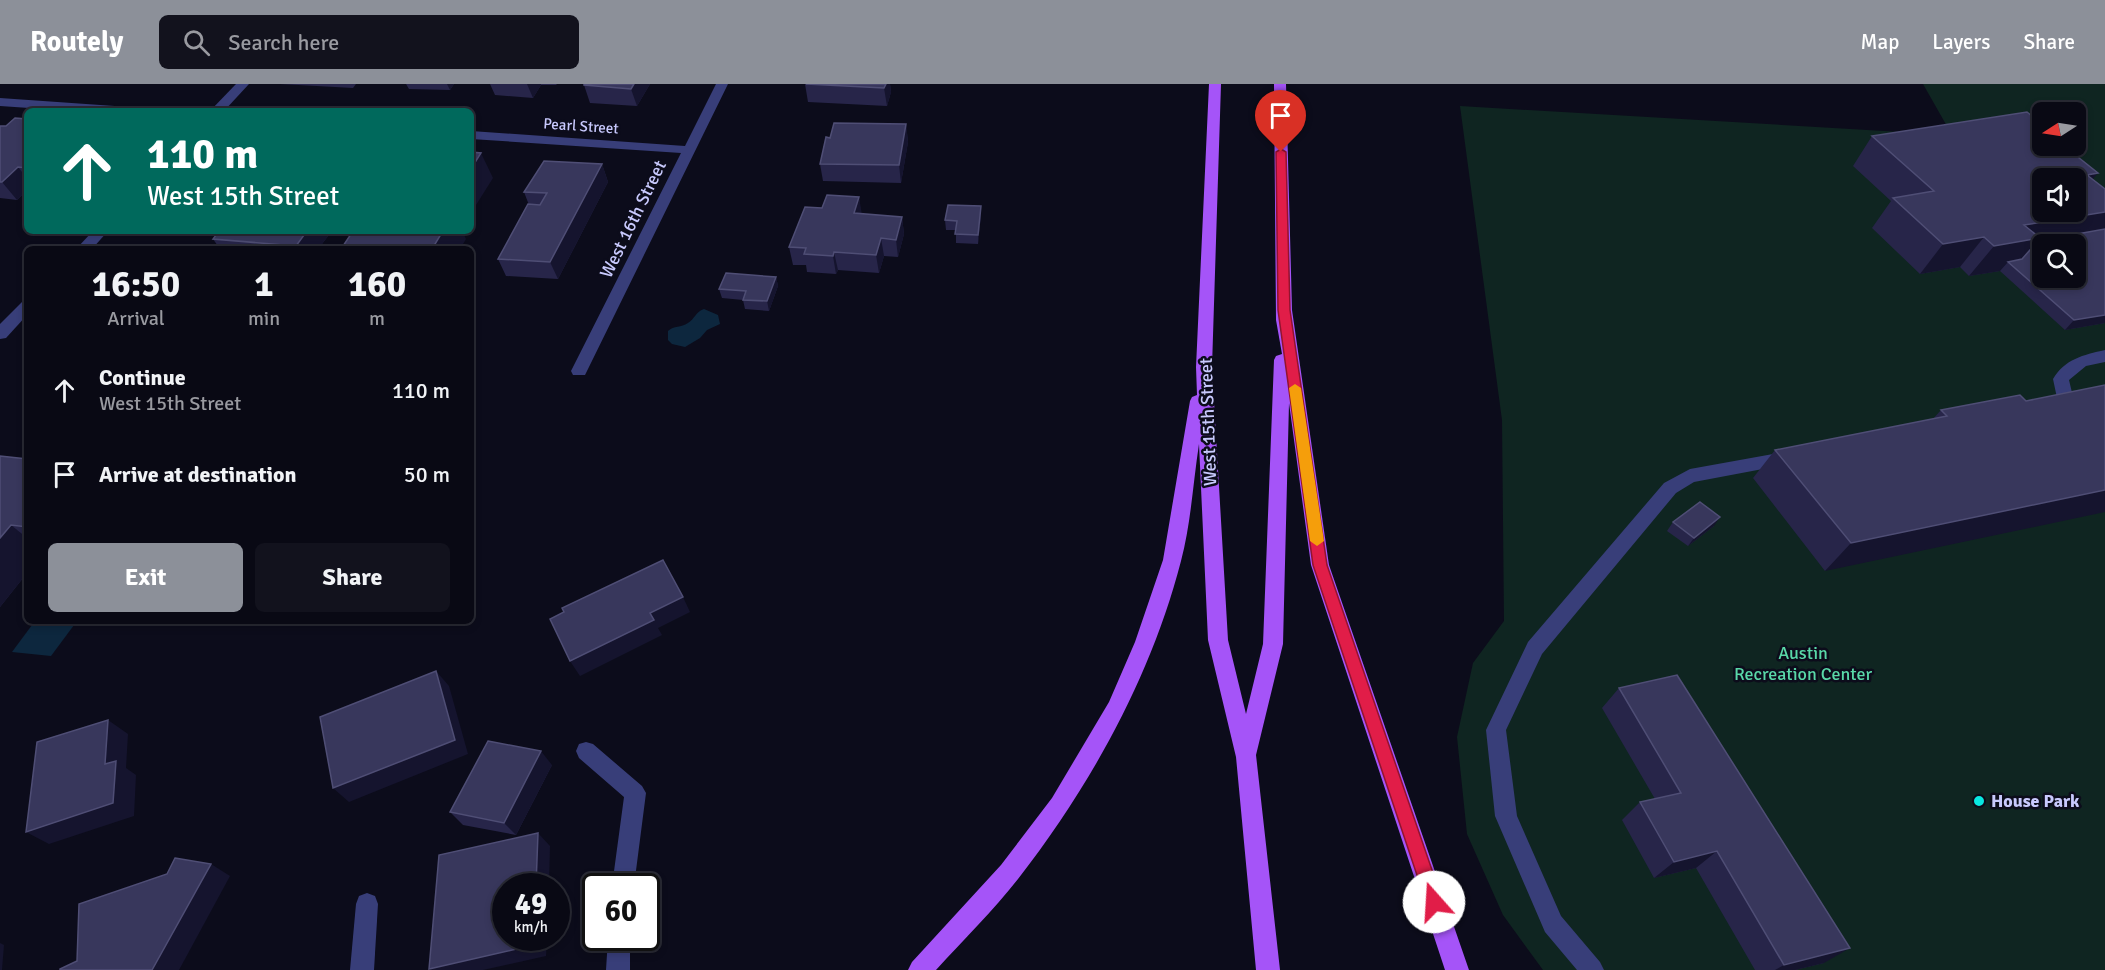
<!DOCTYPE html>
<html lang="en">
<head>
<meta charset="utf-8">
<style>
  :root { --surface:#090914; --page:#12121d; --text:#f1f3f6; --muted:#999aa0; --line:#292a34; --accent:#8c9099 }
  body { margin:0; font-family:Signika,sans-serif; background:var(--page); color:var(--text); height:100vh; display:flex; flex-direction:column; font-size:22px; white-space:nowrap }
  * { box-sizing:border-box; margin:0 }
  p { font-size:20px; color:var(--muted) }
  .icon { flex:none; width:33px; height:33px; fill:none; stroke:currentColor; stroke-width:2; stroke-linecap:round; stroke-linejoin:round }
  .map { position:relative; flex:1; overflow:hidden }
  .sheet { position:absolute; left:24px; top:162px; width:450px; height:378px; display:flex; flex-direction:column; background:var(--surface); border-radius:9px; box-shadow:0 3px 9px #0003,0 0 0 2px var(--line) }
  .sheet>* { flex:none }
  .top-card { position:absolute; left:24px; top:24px; width:450px; height:126px; border-radius:9px; box-shadow:0 3px 9px #0003,0 0 0 2px var(--line); background:#00695c; color:#fff; overflow:hidden }
  .needle { width:39px; rotate:258deg }
  .controls { position:absolute; left:2032px; top:18px; display:grid; gap:12px }
  .controls a { display:grid; place-items:center; width:54px; height:54px; border-radius:9px; background:var(--surface); box-shadow:0 3px 9px #0003,0 0 0 2px var(--line); font-size:30px }
  .speed { position:absolute; left:492px; top:789px; display:flex; gap:12px; font-size:30px; font-weight:700; text-align:center }
  .speed>* { display:grid; place-content:center; width:78px; height:78px; border-radius:50%; background:var(--surface); box-shadow:0 3px 9px #0003,0 0 0 2px var(--line); line-height:1 }
  .speed small { font-size:15px; font-weight:400 }
  .speed .limit { border:3px solid #111; border-radius:9px; background:#fff; color:#111 }
  .pin { position:absolute; display:grid; place-items:center; width:51px; height:51px; color:#fff; margin:-62px -26px; border-radius:50% 50% 50% 0; rotate:-45deg; box-shadow:0 0 6px #0007 }
  .pin .icon { rotate:45deg }
  .me { position:absolute; width:66px; margin:-33px; rotate:341deg; stroke-linejoin:round; filter:drop-shadow(0 0 4px #0008) }
  .turn { display:flex; align-items:center; gap:21px; height:126px; padding:0 24px; font-size:27px }
  .turn .icon { width:78px; height:78px; stroke-width:2.5 }
  .turn b { display:block; font-size:42px; line-height:51px }
  .eta { display:flex; justify-content:space-evenly; align-items:center; height:102px; text-align:center }
  .eta b { font-size:36px; font-weight:700; line-height:42px }
  .cta { display:flex; gap:12px; margin-top:auto; padding:12px 24px }
  .cta a { flex:1; height:69px; border-radius:9px; background:var(--accent); color:#fff; font-size:24px; font-weight:700; line-height:69px; text-align:center }
  .cta a+a { background:var(--page); color:var(--text) }
  ul { padding:0; list-style:none }
  li { display:flex; align-items:center; gap:18px; height:84px; padding:0 24px }
  li div { flex:1 }
  li b { display:block; font-size:22px }
  li em { font-style:normal }
  header { display:flex; align-items:center; gap:36px; box-sizing:border-box; height:84px; padding:0 30px; background:var(--accent); color:#fff }
  header strong { font-size:28px }
  nav { display:flex; gap:33px; margin-inline-start:auto; font-size:21px }
  .search { width:420px; height:54px; background:var(--page); display:flex; align-items:center; gap:15px; box-sizing:border-box; padding:0 21px; border-radius:9px; color:var(--muted); font-size:22px }
  .map>svg:first-child { display:block }
</style>
</head>
<body>
<header>
<strong>Routely</strong>
<div class="search"><svg class="icon" aria-label="search" viewBox="0 0 24 24"><circle cx="10" cy="10" r="6"/><path d="M15 15l6 6"/></svg>Search here</div>
<nav><a>Map</a><a>Layers</a><a>Share</a></nav>
</header>
<div class="map">
<svg width="2105" height="886" viewBox="0 0 2105 886">
  <rect width="100%" height="100%" fill="#0c0c1b"/>
  <path fill="#0f2521" fill-rule="evenodd" d="M1923,0H2105V886H1543L1503,831L1467,750L1457,653L1473,579L1504,537L1502,336L1460,22L1952,51ZM2043,28H2076V62H2043ZM2043,94H2076V128H2043ZM2043,160H2076V194H2043Z"/>
  <g fill="#0d273e">
    <path d="M704,225L718,231L720,240L707,246L700,254L685,263L672,260L668,256V247C674,241 681,244 688,239C695,235 695,228 704,225Z"/>
    <polygon points="35,537 77,537 51,572 12,568"/>
  </g>
  <g fill="none" stroke-linecap="round" stroke-linejoin="round">
    <g fill="#383e79" fill-rule="evenodd">
      <polygon points="236,0 249,0 224,27 210,27"/>
      <polygon points="716,0 728,0 587,287 585,291 573,291 571,287 681,69 471,55 471,47 685,62"/>
      <polygon points="0,14 129,23 136,27 73,27 0,22"/>
      <polygon points="93,147 108,147 92,165 76,165"/>
      <polygon points="27,217 27,231 6,254 0,255 0,240 22,218"/>
      <path d="M2105,266V278L2086,282L2069,296L2074,317L2072,321L2052,330L2046,328L2044,324L2046,320L2057,314L2053,295C2065,275 2083,271 2105,266Z"/>
      <polygon points="1789,367 1795,369 1798,374 1795,379 1694,398 1676,409 1542,570 1506,646 1517,732 1561,832 1600,878 1604,886 1577,886 1545,848 1495,732 1486,646 1528,558 1664,399 1690,385"/>
      <polygon points="586,658 593,660 642,702 646,709 634,802 612,802 624,713 579,674 576,667 579,660"/>
      <polygon points="367,809 375,812 378,820 374,886 350,886 356,820 359,812"/>
      <polygon points="608,854 630,854 630,886 606,886"/>
    </g>
    <path fill="#a554f8" fill-rule="evenodd" d="M1209,0H1221L1212,283L1228,556L1246,630L1263,560L1274,276L1276,272L1282,270L1276,236L1274,0H1286L1292,226L1329,481L1469,886H1445L1311,481L1289,319L1283,560L1256,671L1280,886H1256L1236,673L1208,556L1199,360C1193,399 1191,439 1181,477C1151,593 1091,701 1018,795C993,827 963,856 936,886H908L912,878L1001,781L1052,714L1109,618L1135,558L1163,476L1190,317L1192,313L1197,311L1196,283Z"/>
  </g>
  <g fill="#272549">
    <polygon points="280,0 356,0 353,4"/>
    <polygon points="406,0 454,0 450,6 409,5"/>
    <polygon points="490,0 557,0 556,1 541,1 533,14 495,11"/>
    <polygon points="650,0 637,22 590,19 584,1"/>
    <polygon points="805,0 890,0 891,8 887,22 808,18"/>
    <polygon points="27,35 27,106 17,116 0,114 0,42 6,42"/>
    <polygon points="906,40 908,58 901,99 823,97 820,80 830,54"/>
    <polygon points="1872,52 2067,62 2065,63 2093,95 2105,239 2065,246 2000,187 1969,192 1960,183 1920,190 1872,144 1891,117 1853,82"/>
    <polygon points="602,80 608,98 558,195 506,192 498,175 529,121 524,108"/>
    <polygon points="859,113 861,130 902,133 904,150 898,173 884,172 879,189 838,186 836,190 807,188 806,181 793,181 789,163 822,124"/>
    <polygon points="981,122 981,131 978,160 956,159 956,146 946,146 945,136"/>
    <polygon points="332,147 318,165 220,165 213,155"/>
    <polygon points="776,193 778,202 769,227 745,225 743,216 722,214 719,205"/>
    <polygon points="2026,317 1825,487 1753,394 1775,366 1933,335 1941,326"/>
    <polygon points="0,372 27,375 27,489 0,523"/>
    <polygon points="1673,438 1714,442 1688,462 1667,447"/>
    <polygon points="1619,604 1824,879 1795,886 1755,886 1696,784 1654,794 1622,736 1640,718 1655,715 1602,624"/>
    <polygon points="552,681 516,751 463,741 450,728"/>
  </g>
  <g fill="#15142e">
    <polygon points="447,0 454,0 450,6"/>
    <polygon points="527,0 541,0 541,1 533,14"/>
    <polygon points="634,0 650,0 637,22 631,5"/>
    <polygon points="886,0 890,0 891,8 887,22 884,4"/>
    <polygon points="906,40 908,58 901,99 899,81"/>
    <polygon points="481,69 493,94 471,129 471,85"/>
    <polygon points="602,80 608,98 558,195 550,178"/>
    <polygon points="18,83 27,94 27,106 17,116 2,98"/>
    <polygon points="2098,89 2076,115 2087,91"/>
    <polygon points="859,113 862,131 854,129"/>
    <polygon points="981,122 981,131 978,160 978,151"/>
    <polygon points="2105,128 2105,149 2015,184 2008,178 2000,187 1969,192 1994,162 2024,141"/>
    <polygon points="902,133 904,150 898,173 896,156"/>
    <polygon points="307,147 332,147 318,165 298,165 296,162"/>
    <polygon points="439,147 462,147 466,155 460,165 432,165"/>
    <polygon points="1984,153 1960,183 1920,190 1943,160"/>
    <polygon points="881,154 884,172 879,189 876,171"/>
    <polygon points="834,168 838,186 836,190 833,172"/>
    <polygon points="776,193 778,202 769,227 767,217"/>
    <polygon points="2105,231 2105,239 2065,246 2074,236"/>
    <polygon points="2105,406 2105,428 1825,487 1851,459"/>
    <polygon points="1720,433 1714,442 1688,462 1694,454"/>
    <polygon points="11,441 27,454 27,489 0,523 0,454"/>
    <polygon points="683,513 690,528 658,544 662,551 580,592 570,577 650,529"/>
    <polygon points="436,587 449,602 468,670 349,718 333,704"/>
    <polygon points="108,636 128,650 126,684 136,691 134,732 49,760 26,748 105,680"/>
    <polygon points="541,667 552,681 516,751 504,739"/>
    <polygon points="538,749 550,762 549,802 536,802"/>
    <polygon points="1717,767 1696,784 1654,794 1674,778"/>
    <polygon points="211,780 230,792 179,886 152,886"/>
    <polygon points="534,854 547,854 546,872 483,886 431,886 429,885"/>
    <polygon points="0,859 4,861 2,886 0,886"/>
    <polygon points="1850,864 1824,879 1795,886 1775,886 1784,881"/>
  </g>
  <g fill="#38375c" stroke="#4f4e75" stroke-width="1.5" fill-rule="evenodd">
    <polygon points="584,0 634,0 631,5 584,1"/>
    <polygon points="806,0 886,0 884,4"/>
    <path d="M2027,28L2043,41V62H2064L2098,89L2087,91L2105,105V128L2024,141L2040,154L1994,162L1984,153L1943,160L1893,114L1934,107L1872,52ZM2043,94H2076V128H2043Z"/>
    <polygon points="15,34 27,35 27,84 18,83 2,98 0,98 0,42 6,42"/>
    <polygon points="834,39 906,40 899,81 820,80 826,53 830,54"/>
    <polygon points="471,68 481,69 471,85"/>
    <polygon points="544,77 602,80 550,178 498,175 528,120 540,121 547,109 524,108"/>
    <polygon points="827,111 859,113 854,129 902,133 896,156 881,154 876,171 834,168 833,172 804,170 806,164 789,163 805,123 822,124"/>
    <polygon points="948,121 981,122 978,151 955,150 957,137 945,136"/>
    <path d="M2105,145V231L2074,236L2008,178L2022,175L2038,157ZM2043,160H2076V194H2043Z"/>
    <polygon points="219,147 307,147 296,162 213,155"/>
    <polygon points="353,147 443,147 432,165 341,165"/>
    <polygon points="726,189 776,193 767,217 743,216 746,207 719,205"/>
    <polygon points="2105,301 2105,406 1851,459 1775,366 1947,332 1941,326 2020,311 2026,317"/>
    <polygon points="0,372 27,375 27,443 11,441 0,454"/>
    <polygon points="1700,418 1720,433 1694,454 1673,438"/>
    <polygon points="663,476 683,513 650,529 654,536 570,577 550,535 564,528 562,524"/>
    <polygon points="436,587 455,656 333,704 320,633"/>
    <polygon points="1677,591 1850,864 1784,881 1717,767 1674,778 1640,718 1681,709 1619,604"/>
    <polygon points="108,636 105,680 116,677 113,719 26,748 37,658"/>
    <polygon points="488,657 541,667 504,739 450,728"/>
    <polygon points="538,749 536,802 506,802 506,854 534,854 534,861 429,885 439,771"/>
    <polygon points="175,774 211,780 152,886 60,886 60,885 77,877 79,820 167,790"/>
  </g>
  <polygon fill="#e11d48" stroke="#92132f" stroke-width="1.5" points="1281,65 1286,68 1290,226 1327,481 1443,818 1440,824 1434,827 1428,824 1426,818 1313,481 1278,226 1276,68"/>
  <polygon fill="#f59e0b" points="1295,300 1301,304 1324,457 1317,462 1310,457 1289,304"/>
  <circle fill="#09e8e1" stroke="#0c0c1b" stroke-width="2" cx="1979" cy="717" r="6"/>
  <g text-anchor="middle" dominant-baseline="central" stroke-width="5" stroke-linejoin="round" paint-order="stroke">
    <g font-size="15" fill="#c8c9fd" stroke="#0c0c1b">
      <text transform="translate(581 42) rotate(4)">Pearl Street</text>
    </g>
    <g font-size="18" fill="#c8c9fd" stroke="#0c0c1b">
      <text transform="translate(633 135) rotate(-64)">West 16th Street</text>
      <text transform="translate(1208 338) rotate(-92)">West 15th Street</text>
    </g>
    <g font-size="18" fill="#59d8a8" stroke="#0c0c1b">
      <text x="1803" y="569">Austin<tspan x="1803" dy="21">Recreation Center</tspan></text>
    </g>
    <g font-size="18" font-weight="bold" fill="#c8c9fd" stroke="#0c0c1b" text-anchor="start">
      <text x="1991" y="717">House Park</text>
    </g>
  </g>
</svg>
<div class="controls">
<a><svg class="needle" viewBox="-14 -14 28 28"><path d="M0-13l5 13h-10z" fill="#e53935"/><path d="M0 13l5-13h-10z" fill="#999aa0"/></svg></a>
<a><svg class="icon" aria-label="sound" viewBox="0 0 24 24"><path d="M4 9h4l5-4v14l-5-4H4zM17 9q2 3 0 6"/></svg></a>
<a><svg class="icon" aria-label="search" viewBox="0 0 24 24"><circle cx="10" cy="10" r="6"/><path d="M15 15l6 6"/></svg></a>
</div>
<div class="speed"><div>49<small>km/h</small></div><div class="limit">60</div></div>
<div class="pin" style="left:1281px;top:68px;background:#d93025"><svg class="icon" aria-label="arrive" viewBox="0 0 24 24"><path d="M6 21V4h12l-3 4 3 4H6"/></svg></div>
<svg class="me" style="left:1434px;top:818px" viewBox="-20 -20 40 40"><circle r="19" fill="#fff"/><path d="M0-13L10 11 0 6-10 11z" fill="#e11d48"/></svg>
<div class="top-card">
<div class="turn"><svg class="icon" aria-label="ahead" viewBox="0 0 24 24"><path d="M12 20V5M6 11l6-6 6 6"/></svg><div><b>110 m</b>West 15th Street</div></div>
</div>
<section class="sheet">
<div class="eta">
<div><b>16:50</b><p>Arrival</p></div>
<div><b>1</b><p>min</p></div>
<div><b>160</b><p>m</p></div>
</div>
<ul>
<li><svg class="icon" aria-label="ahead" viewBox="0 0 24 24"><path d="M12 20V5M6 11l6-6 6 6"/></svg><div><b>Continue</b><p>West 15th Street</p></div><em>110 m</em></li>
<li><svg class="icon" aria-label="arrive" viewBox="0 0 24 24"><path d="M6 21V4h12l-3 4 3 4H6"/></svg><div><b>Arrive at destination</b></div><em>50 m</em></li>
</ul>
<div class="cta"><a>Exit</a><a>Share</a></div>
</section>
</div>
</body>
</html>
